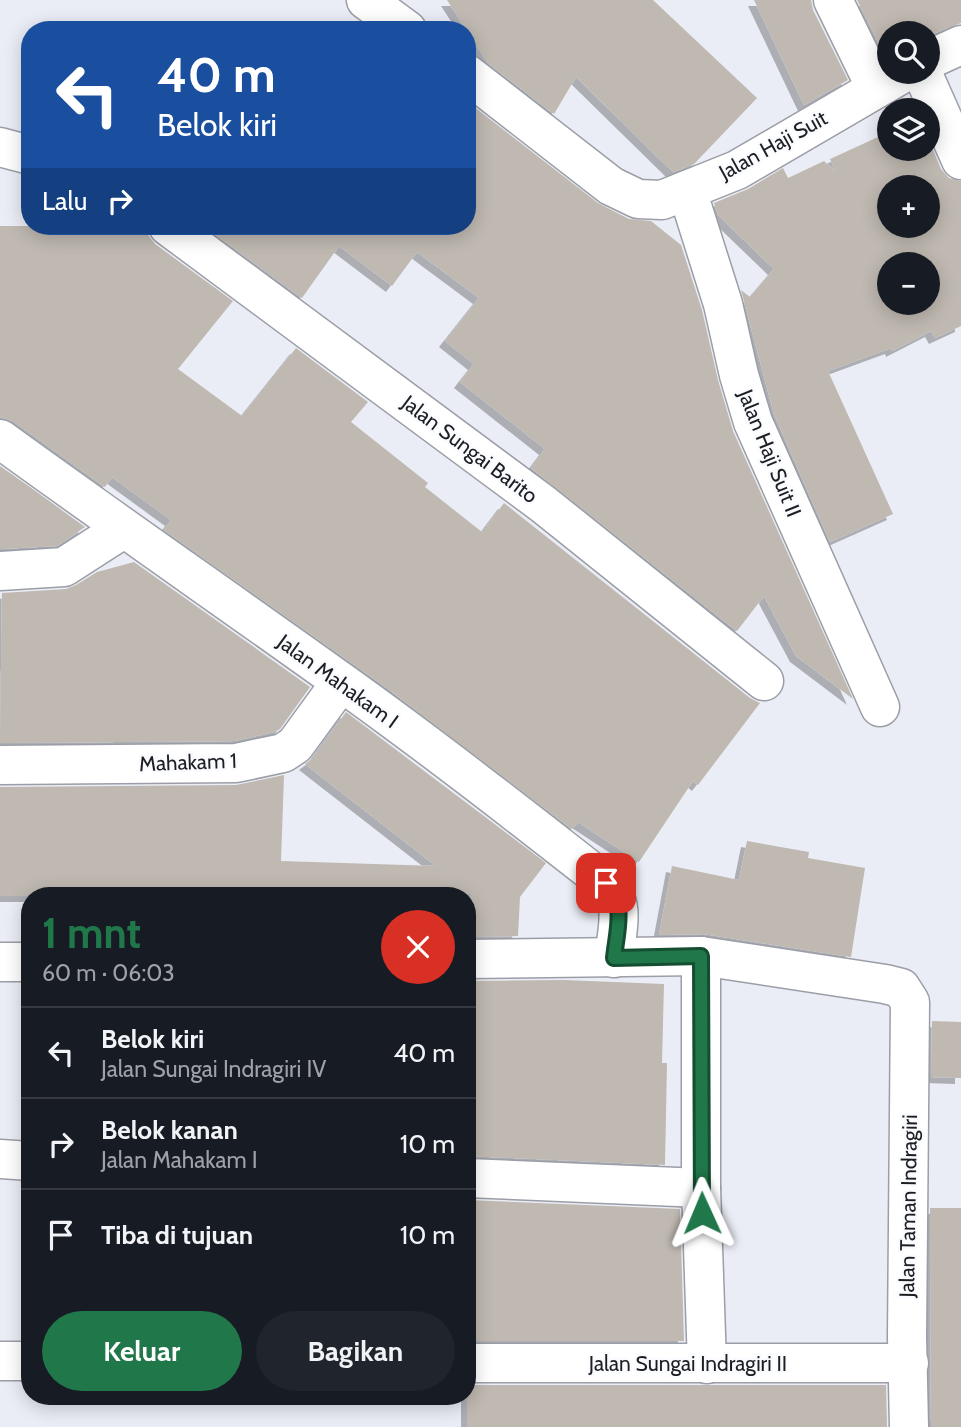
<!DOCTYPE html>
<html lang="id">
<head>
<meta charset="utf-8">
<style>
  :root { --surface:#171b24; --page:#20242c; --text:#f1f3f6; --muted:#9ea1a6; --line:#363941; --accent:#20774a }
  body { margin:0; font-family:Cabin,sans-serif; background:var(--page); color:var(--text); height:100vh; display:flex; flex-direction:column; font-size:26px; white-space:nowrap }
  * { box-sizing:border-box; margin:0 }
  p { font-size:23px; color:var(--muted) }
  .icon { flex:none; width:38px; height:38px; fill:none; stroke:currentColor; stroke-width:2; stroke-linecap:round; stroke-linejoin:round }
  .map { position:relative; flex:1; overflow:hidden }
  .panel { position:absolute; left:21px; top:887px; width:455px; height:518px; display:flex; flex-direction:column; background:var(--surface); border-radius:28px; box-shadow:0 4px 18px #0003 }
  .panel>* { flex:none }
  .banner { position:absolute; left:21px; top:21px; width:455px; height:214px; border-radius:28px; box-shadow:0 4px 18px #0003; background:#1a4fa0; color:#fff; overflow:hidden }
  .controls { position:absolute; left:877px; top:21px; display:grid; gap:14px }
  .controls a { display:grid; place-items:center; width:63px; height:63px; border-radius:50%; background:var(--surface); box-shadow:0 4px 18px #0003; font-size:35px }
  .pin { position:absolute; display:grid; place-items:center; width:60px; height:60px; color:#fff; margin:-30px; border-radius:14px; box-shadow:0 4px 10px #0006 }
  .me { position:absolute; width:77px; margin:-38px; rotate:359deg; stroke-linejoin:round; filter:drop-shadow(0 0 5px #0008) }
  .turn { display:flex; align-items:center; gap:24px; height:147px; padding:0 21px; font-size:32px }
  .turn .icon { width:91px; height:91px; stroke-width:2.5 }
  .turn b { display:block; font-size:49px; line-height:60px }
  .then { display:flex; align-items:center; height:66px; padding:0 21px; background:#0003; gap:14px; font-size:26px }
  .round { display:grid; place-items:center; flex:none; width:74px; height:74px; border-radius:37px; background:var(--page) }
  .overview { display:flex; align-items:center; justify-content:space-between; height:119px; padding:0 21px }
  h1 { font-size:42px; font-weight:700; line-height:52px; color:var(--accent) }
  .button { display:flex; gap:14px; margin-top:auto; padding:14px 21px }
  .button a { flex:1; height:80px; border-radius:42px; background:var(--accent); color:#fff; font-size:28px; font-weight:700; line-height:80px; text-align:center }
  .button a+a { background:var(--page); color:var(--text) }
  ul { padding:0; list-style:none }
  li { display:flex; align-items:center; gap:21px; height:91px; padding:0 21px; border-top:2px solid var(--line) }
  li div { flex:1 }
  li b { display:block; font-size:26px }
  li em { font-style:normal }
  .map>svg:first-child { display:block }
</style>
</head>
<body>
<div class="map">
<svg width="961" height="1427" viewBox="0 0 961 1427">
  <defs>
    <filter id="shadow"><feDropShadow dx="-6" dy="6" stdDeviation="0" flood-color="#0004"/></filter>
  </defs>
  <rect width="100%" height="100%" fill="#ebedf6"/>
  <g fill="#bfb9b1" fill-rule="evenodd" filter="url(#shadow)">
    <polygon points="447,0 653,0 757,98 694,164 673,172 576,77 554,114 488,63"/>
    <polygon points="754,0 811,0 813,10 848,80 804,105"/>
    <polygon points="857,0 961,0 961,23 928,36 928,33 889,33 889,56 886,58"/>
    <polygon points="473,106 598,203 629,219 651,221 681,245 702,310 718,380 733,431 853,699 796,656 764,596 737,631 531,468 545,449 460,382 474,364 445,341 479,298 417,252 392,286 339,246 302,298 204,226 467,226 467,113"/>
    <path d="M889,132V149H928V138L941,169L949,178L961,181V326L935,338L931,331L892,351L891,348L828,371L893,514L830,542L774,414L741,290L750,297L774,269L718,215L714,203L748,189L783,168L788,178L824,161L836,172L830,159ZM889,187H928V226H889ZM889,264H928V303H889Z"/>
    <polygon points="0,226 147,226 148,235 155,244 233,301 178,369 242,416 296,348 368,402 351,422 428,483 425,487 482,532 504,503 750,698 760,703 698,785 693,781 639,862 578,822 572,829 387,688 164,530 171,520 112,477 105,487 13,421 0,417"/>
    <polygon points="0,466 30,487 85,527 57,546 0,549"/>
    <polygon points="134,562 310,687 280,729 274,732 234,741 0,743 2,593 66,589 76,585 97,572"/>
    <polygon points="346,712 546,863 520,897 518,936 470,937 471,894 469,892 469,896 0,896 0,787 236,785 284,775 281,861 436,866 305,764 313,758"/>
    <polygon points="747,841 809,852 808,858 865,868 851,957 704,934 659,935 672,866 739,880"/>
    <polygon points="564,980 664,984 662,1063 667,1063 665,1165 467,1156 467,981"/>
    <polygon points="932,1021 961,1022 961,1078 931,1077"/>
    <polygon points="467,1200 680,1209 684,1341 467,1341"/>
    <polygon points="930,1208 961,1208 961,1427 931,1427"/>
    <polygon points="467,1385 886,1385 887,1427 467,1427"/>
  </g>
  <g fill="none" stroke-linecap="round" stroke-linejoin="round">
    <defs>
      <g id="minor">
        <polyline points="366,0 407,30"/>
        <polyline points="833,0 876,88"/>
        <polyline points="928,60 961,45"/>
        <polyline points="922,72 961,160"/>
        <polyline points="467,74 611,186 638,199 662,200 737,170 905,72"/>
        <polyline points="0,147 30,155"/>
        <polyline points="687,190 723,304 739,375 753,422 880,707"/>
        <polyline points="168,226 543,504 764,681"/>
        <path d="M0,439C113,521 227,600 340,681C431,746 518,814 606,883C626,905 617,929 614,958"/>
        <polyline points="0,571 64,567 123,529"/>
        <polyline points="0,765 236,763 283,753 295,745 306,730 341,682"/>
        <polyline points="701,956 701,1188 707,1364"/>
        <polyline points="467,959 701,956 885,984 901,988 910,1002 907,1337 909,1427"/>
        <polyline points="0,962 30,962"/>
        <polyline points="0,1159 30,1161"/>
        <polyline points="467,1178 701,1188"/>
        <polyline points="0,1361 30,1361"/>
        <polyline points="467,1363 909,1363"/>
      </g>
    </defs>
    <use href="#minor" stroke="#9b9ea6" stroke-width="41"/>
    <use href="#minor" stroke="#fff" stroke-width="38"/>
  </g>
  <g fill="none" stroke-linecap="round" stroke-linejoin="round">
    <defs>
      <path id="route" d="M606,883C626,905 617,929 614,958L701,956L702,1213"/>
    </defs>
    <use href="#route" stroke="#154d30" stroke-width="18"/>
    <use href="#route" stroke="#20774a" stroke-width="12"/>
  </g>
  <g text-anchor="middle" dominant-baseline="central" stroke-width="5" stroke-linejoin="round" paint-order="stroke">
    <g font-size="21" fill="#1d1e22" stroke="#fafbfe">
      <text transform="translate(773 145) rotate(-29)">Jalan Haji Suit</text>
      <text transform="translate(470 449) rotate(37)">Jalan Sungai Barito</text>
      <text transform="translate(770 453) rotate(68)">Jalan Haji Suit II</text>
      <text transform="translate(338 681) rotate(36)">Jalan Mahakam I</text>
      <text transform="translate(188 762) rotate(-2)">Mahakam 1</text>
      <text transform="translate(908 1206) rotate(-89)">Jalan Taman Indragiri</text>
      <text x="688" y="1363">Jalan Sungai Indragiri II</text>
    </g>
  </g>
</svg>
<div class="controls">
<a><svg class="icon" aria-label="search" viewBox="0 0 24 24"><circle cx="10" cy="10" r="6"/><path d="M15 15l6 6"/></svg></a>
<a><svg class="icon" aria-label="layers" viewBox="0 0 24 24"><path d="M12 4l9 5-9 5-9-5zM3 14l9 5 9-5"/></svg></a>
<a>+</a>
<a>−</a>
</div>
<div class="pin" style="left:606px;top:883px;background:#d93025"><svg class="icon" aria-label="arrive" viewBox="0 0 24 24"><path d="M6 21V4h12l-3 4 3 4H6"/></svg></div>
<svg class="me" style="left:702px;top:1213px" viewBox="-20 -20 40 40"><path d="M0-17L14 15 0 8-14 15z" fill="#20774a" stroke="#fff" stroke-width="4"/></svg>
<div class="banner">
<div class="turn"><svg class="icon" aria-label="left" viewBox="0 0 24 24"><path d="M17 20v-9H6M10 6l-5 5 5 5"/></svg><div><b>40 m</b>Belok kiri</div></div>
<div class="then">Lalu<svg class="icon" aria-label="right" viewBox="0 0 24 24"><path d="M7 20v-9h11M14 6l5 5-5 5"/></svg></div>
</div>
<section class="panel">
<div class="overview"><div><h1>1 mnt</h1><p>60 m · 06:03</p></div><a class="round" style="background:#d93025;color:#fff"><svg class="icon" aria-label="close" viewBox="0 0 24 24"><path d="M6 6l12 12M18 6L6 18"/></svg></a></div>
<ul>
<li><svg class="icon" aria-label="left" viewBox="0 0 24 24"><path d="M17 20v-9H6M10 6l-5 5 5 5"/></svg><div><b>Belok kiri</b><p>Jalan Sungai Indragiri IV</p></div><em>40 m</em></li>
<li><svg class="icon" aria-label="right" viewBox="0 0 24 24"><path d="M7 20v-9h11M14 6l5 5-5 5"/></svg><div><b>Belok kanan</b><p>Jalan Mahakam I</p></div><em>10 m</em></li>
<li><svg class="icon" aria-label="arrive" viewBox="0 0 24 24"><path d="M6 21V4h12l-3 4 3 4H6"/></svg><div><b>Tiba di tujuan</b></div><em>10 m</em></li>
</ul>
<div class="button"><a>Keluar</a><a>Bagikan</a></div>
</section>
</div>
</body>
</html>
